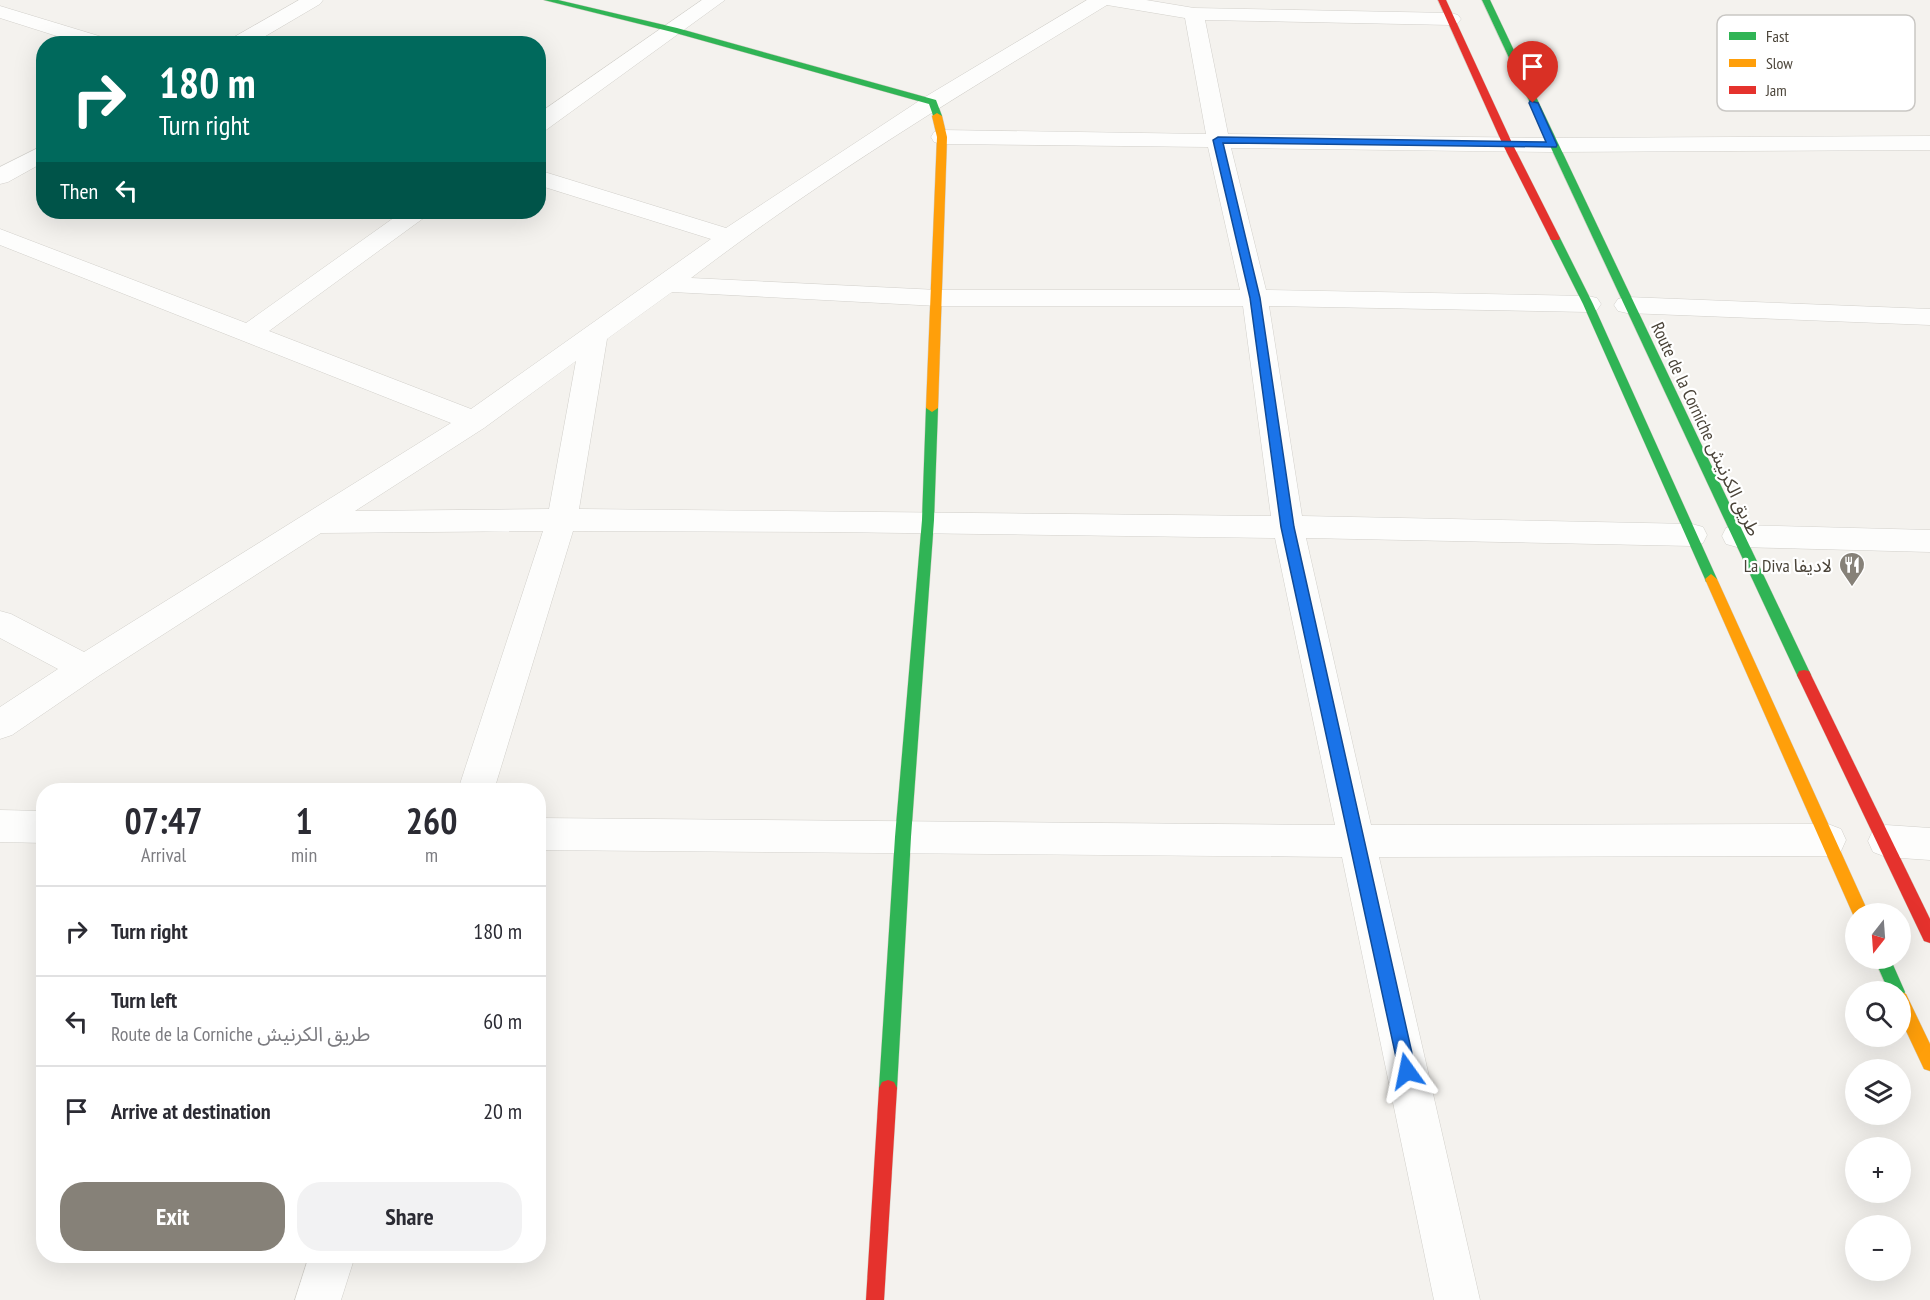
<!DOCTYPE html>
<html lang="en">
<head>
<meta charset="utf-8">
<style>
  :root { --surface:#fff; --page:#f2f2f3; --text:#2b2b33; --muted:#7c7c81; --line:#e1e1e2; --accent:#868178 }
  body { margin:0; font-family:"PT Sans Narrow","Noto Sans Arabic",sans-serif; background:var(--page); color:var(--text); height:100vh; display:flex; flex-direction:column; font-size:22px; white-space:nowrap }
  * { box-sizing:border-box; margin:0 }
  p { font-size:20px; color:var(--muted) }
  .icon { flex:none; width:33px; height:33px; fill:none; stroke:currentColor; stroke-width:2; stroke-linecap:round; stroke-linejoin:round }
  .map { position:relative; flex:1; overflow:hidden }
  .sheet { position:absolute; left:36px; top:783px; width:510px; height:480px; display:flex; flex-direction:column; background:var(--surface); border-radius:24px; box-shadow:0 6px 24px #0002 }
  .sheet>* { flex:none }
  .top-card { position:absolute; left:36px; top:36px; width:510px; height:183px; border-radius:24px; box-shadow:0 6px 24px #0002; background:#00695c; color:#fff; overflow:hidden }
  .needle { width:39px; rotate:197deg }
  .fabs { position:absolute; left:1845px; top:903px; display:grid; gap:12px }
  .fabs a { display:grid; place-items:center; width:66px; height:66px; border-radius:50%; background:var(--surface); box-shadow:0 6px 24px #0002; font-size:30px }
  .pin { position:absolute; display:grid; place-items:center; width:51px; height:51px; color:#fff; margin:-62px -26px; border-radius:50% 50% 50% 0; rotate:-45deg; box-shadow:0 0 6px #0007 }
  .pin .icon { rotate:45deg }
  .me { position:absolute; width:66px; margin:-33px; rotate:348deg; stroke-linejoin:round; filter:drop-shadow(0 0 4px #0008) }
  .turn { display:flex; align-items:center; gap:21px; height:126px; padding:0 24px; font-size:27px }
  .turn .icon { width:78px; height:78px; stroke-width:2.5 }
  .turn b { display:block; font-size:42px; line-height:51px }
  .then { display:flex; align-items:center; height:57px; padding:0 24px; background:#0003; gap:12px; font-size:22px }
  .eta { display:flex; justify-content:space-evenly; align-items:center; height:102px; text-align:center }
  .eta b { font-size:36px; font-weight:600; line-height:42px }
  .primary-button { display:flex; gap:12px; margin-top:auto; padding:12px 24px }
  .primary-button a { flex:1; height:69px; border-radius:24px; background:var(--accent); color:#fff; font-size:24px; font-weight:600; line-height:69px; text-align:center }
  .primary-button a+a { background:var(--page); color:var(--text) }
  ul { padding:0; list-style:none }
  li { display:flex; align-items:center; gap:18px; height:90px; padding:0 24px; border-top:2px solid var(--line) }
  li div { flex:1 }
  li b { display:block; font-size:22px }
  li em { font-style:normal }
  .map>svg:first-child { display:block }
</style>
</head>
<body>
<div class="map">
<svg width="1930" height="1300" viewBox="0 0 1930 1300">
  <rect width="100%" height="100%" fill="#f4f2ee"/>
  <g fill="none" stroke-linecap="round" stroke-linejoin="round">
    <defs>
      <g id="street">
        <polygon points="299,0 323,0 320,4 252,44 226,44 229,40"/>
        <polygon points="702,0 725,0 546,130 538,132 538,114"/>
        <path d="M1087,0H1146L1194,8L1451,13L1458,15L1461,19L1458,23L1451,25L1205,20L1228,134L1552,138L1930,136V150L1552,152L1231,148L1266,290L1588,296L1597,298L1601,304L1597,310L1588,312L1269,306L1302,516L1692,524L1703,527L1707,535L1703,543L1692,546L1306,538L1371,825L1828,824L1841,829L1846,840L1841,851L1828,856L1379,857L1480,1300H1434L1342,857L538,850V818L1335,825L1275,538L830,532L573,531L494,790H458L543,531L321,533L97,677L12,735L0,739V707L58,669L0,638V611L11,614L84,652L451,423L0,245V229L246,323L402,212H429L425,217L269,331L471,409L711,239L538,185V170L726,228L925,97ZM1107,5L1185,18L1206,134L942,130L934,132L931,137L934,142L942,144L1208,147L1240,290H938L691,278C823,177 966,91 1107,5ZM672,292L938,306H1243L1271,516L579,509L607,339ZM576,361L549,509L355,511L484,428Z"/>
        <polygon points="0,6 112,40 115,44 82,44 0,18"/>
        <polygon points="44,145 44,162 8,182 0,184 0,167"/>
        <polygon points="1627,297 1930,309 1930,325 1627,313 1618,311 1614,305 1618,299"/>
        <polygon points="1737,525 1930,530 1930,552 1737,547 1726,544 1722,536 1726,528"/>
        <polygon points="0,810 44,811 44,843 0,842"/>
        <polygon points="1886,825 1930,828 1930,860 1886,857 1873,852 1868,841 1873,830"/>
        <polygon points="309,1256 355,1256 341,1300 295,1300"/>
      </g>
      <g id="fast">
        <polygon points="544,0 558,0 677,28 936,100 942,116 934,118 929,104 672,32"/>
        <polygon points="1482,0 1490,0 1811,675 1809,679 1799,679 1797,675"/>
        <polygon points="1555,235 1560,238 1593,304 1717,579 1716,582 1706,582 1705,579 1583,304 1550,238"/>
        <polygon points="932,404 938,408 934,520 911,837 897,1088 894,1094 888,1096 882,1094 879,1088 895,837 922,520 926,408"/>
        <polygon points="1874,958 1890,958 1905,992 1903,997 1900,998 1900,992 1889,992"/>
      </g>
      <g id="slow">
        <polygon points="937,113 942,116 947,137 938,408 932,412 926,408 937,137 932,116"/>
        <polygon points="1711,574 1717,579 1869,914 1856,914 1855,919 1705,579"/>
        <polygon points="1900,991 1906,994 1930,1044 1930,1071 1924,1069 1900,1018"/>
      </g>
      <g id="jam">
        <polygon points="1438,0 1446,0 1513,145 1560,238 1559,240 1551,240 1550,238 1503,145"/>
        <polygon points="1804,670 1809,671 1811,675 1930,919 1930,943 1924,941 1797,675 1799,671"/>
        <polygon points="888,1080 894,1082 897,1088 884,1300 866,1300 879,1088 882,1082"/>
      </g>
    </defs>
    <use href="#street" stroke="#d2d0cb" stroke-width="1"/>
    <use href="#fast" stroke="#d3cfc5" stroke-width="1"/>
    <use href="#slow" stroke="#d3cfc5" stroke-width="1"/>
    <use href="#jam" stroke="#d3cfc5" stroke-width="1"/>
    <use href="#street" fill="#fdfdfc" fill-rule="evenodd"/>
    <use href="#fast" fill="#30b455" fill-rule="evenodd"/>
    <use href="#slow" fill="#ff9f0a" fill-rule="evenodd"/>
    <use href="#jam" fill="#e5322d" fill-rule="evenodd"/>
  </g>
  <polygon fill="#1a73e8" stroke="#114b97" stroke-width="1.5" points="1530,101 1538,103 1557,145 1556,147 1223,143 1260,298 1294,527 1416,1071 1414,1077 1407,1079 1401,1077 1399,1071 1281,527 1250,298 1213,140 1218,137 1546,142 1529,103"/>
  <defs>
    <symbol id="restaurant-pin" viewBox="-11 -11 22 30"><path d="M0 17L-7.5 6A9.5 9.5 0 1 1 7.5 6Z" fill="#868178" stroke="#fff"/><path d="M-5-6h1v4h1v-4h1v4h1v-4h1v5L-1.5 .5V6h-2V.5L-5-1ZM5-6V6H3V1.5H1.5Q1.5-4 5-6Z" fill="#fff"/></symbol>
  </defs>
  <g fill-rule="evenodd">
    <use href="#restaurant-pin" x="1837" y="550" width="30" height="40"/>
  </g>
  <g text-anchor="middle" dominant-baseline="central" stroke-width="4.5" stroke-linejoin="round" paint-order="stroke">
    <g font-size="18" fill="#4b4439" stroke="#fff">
      <text transform="translate(1706 429) rotate(65)">Route de la Corniche طريق الكرنيش</text>
    </g>
    <g font-size="18" fill="#4b4439" stroke="#fff" text-anchor="end">
      <text x="1832" y="565">La Diva لاديفا</text>
    </g>
  </g>
  <rect x="1717" y="15" width="198" height="96" rx="9" fill="#fff" stroke="#c9c7c4" stroke-width="1.5"/>
  <rect x="1729" y="32" width="27" height="8" fill="#30b455"/>
  <rect x="1729" y="59" width="27" height="8" fill="#ff9f0a"/>
  <rect x="1729" y="86" width="27" height="8" fill="#e5322d"/>
  <g font-size="16" fill="#4b4439">
    <text x="1766" y="42">Fast</text>
    <text x="1766" y="69">Slow</text>
    <text x="1766" y="96">Jam</text>
  </g>
</svg>
<div class="fabs">
<a><svg class="needle" viewBox="-14 -14 28 28"><path d="M0-13l5 13h-10z" fill="#e53935"/><path d="M0 13l5-13h-10z" fill="#7c7c81"/></svg></a>
<a><svg class="icon" aria-label="search" viewBox="0 0 24 24"><circle cx="10" cy="10" r="6"/><path d="M15 15l6 6"/></svg></a>
<a><svg class="icon" aria-label="layers" viewBox="0 0 24 24"><path d="M12 4l9 5-9 5-9-5zM3 14l9 5 9-5"/></svg></a>
<a>+</a>
<a>−</a>
</div>
<div class="pin" style="left:1533px;top:103px;background:#d93025"><svg class="icon" aria-label="arrive" viewBox="0 0 24 24"><path d="M6 21V4h12l-3 4 3 4H6"/></svg></div>
<svg class="me" style="left:1407px;top:1071px" viewBox="-20 -20 40 40"><path d="M0-17L14 15 0 8-14 15z" fill="#1a73e8" stroke="#fff" stroke-width="4"/></svg>
<div class="top-card">
<div class="turn"><svg class="icon" aria-label="right" viewBox="0 0 24 24"><path d="M7 20v-9h11M14 6l5 5-5 5"/></svg><div><b>180 m</b>Turn right</div></div>
<div class="then">Then<svg class="icon" aria-label="left" viewBox="0 0 24 24"><path d="M17 20v-9H6M10 6l-5 5 5 5"/></svg></div>
</div>
<section class="sheet">
<div class="eta">
<div><b>07:47</b><p>Arrival</p></div>
<div><b>1</b><p>min</p></div>
<div><b>260</b><p>m</p></div>
</div>
<ul>
<li><svg class="icon" aria-label="right" viewBox="0 0 24 24"><path d="M7 20v-9h11M14 6l5 5-5 5"/></svg><div><b>Turn right</b></div><em>180 m</em></li>
<li><svg class="icon" aria-label="left" viewBox="0 0 24 24"><path d="M17 20v-9H6M10 6l-5 5 5 5"/></svg><div><b>Turn left</b><p>Route de la Corniche طريق الكرنيش</p></div><em>60 m</em></li>
<li><svg class="icon" aria-label="arrive" viewBox="0 0 24 24"><path d="M6 21V4h12l-3 4 3 4H6"/></svg><div><b>Arrive at destination</b></div><em>20 m</em></li>
</ul>
<div class="primary-button"><a>Exit</a><a>Share</a></div>
</section>
</div>
</body>
</html>
